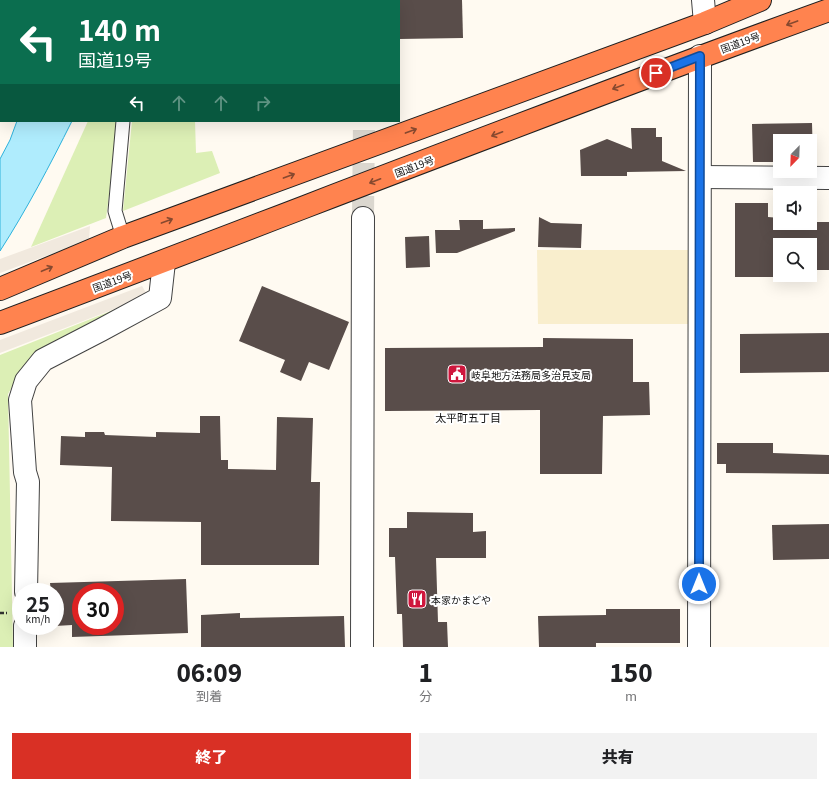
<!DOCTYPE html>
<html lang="ja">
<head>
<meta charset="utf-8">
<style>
  :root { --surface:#fff; --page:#f2f2f2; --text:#202124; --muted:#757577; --accent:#d93025 }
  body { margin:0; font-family:Georgia,"Noto Sans JP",serif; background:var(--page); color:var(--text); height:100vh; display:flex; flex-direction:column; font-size:15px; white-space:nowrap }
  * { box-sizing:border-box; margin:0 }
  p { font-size:13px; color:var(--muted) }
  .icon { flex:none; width:22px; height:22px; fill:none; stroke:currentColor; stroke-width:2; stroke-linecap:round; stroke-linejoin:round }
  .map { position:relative; height:647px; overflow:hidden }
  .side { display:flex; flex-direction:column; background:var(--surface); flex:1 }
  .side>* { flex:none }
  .hud { position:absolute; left:0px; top:0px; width:400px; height:122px; box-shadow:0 4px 16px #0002; background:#0b6e4f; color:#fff; overflow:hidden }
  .needle { width:26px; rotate:203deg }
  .buttons { position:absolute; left:773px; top:134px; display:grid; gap:8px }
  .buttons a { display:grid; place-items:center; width:44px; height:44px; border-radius:0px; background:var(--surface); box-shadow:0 4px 16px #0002; font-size:20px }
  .speed { position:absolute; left:12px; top:583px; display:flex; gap:8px; font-size:20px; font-weight:700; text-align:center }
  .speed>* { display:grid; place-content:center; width:52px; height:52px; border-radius:50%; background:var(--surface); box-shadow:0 4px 16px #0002; line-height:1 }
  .speed small { font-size:10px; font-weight:400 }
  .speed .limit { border:6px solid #d22; background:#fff; color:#111 }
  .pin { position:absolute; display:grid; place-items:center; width:34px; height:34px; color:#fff; margin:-17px; border:2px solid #fff; border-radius:50%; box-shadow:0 1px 4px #0007 }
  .me { position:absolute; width:44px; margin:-22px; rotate:0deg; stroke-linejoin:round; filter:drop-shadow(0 0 3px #0008) }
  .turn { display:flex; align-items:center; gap:14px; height:84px; padding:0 12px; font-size:18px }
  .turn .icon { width:52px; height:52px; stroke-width:2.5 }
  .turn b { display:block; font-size:28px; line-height:34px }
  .lanes { display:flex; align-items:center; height:38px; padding:0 12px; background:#0003; justify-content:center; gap:20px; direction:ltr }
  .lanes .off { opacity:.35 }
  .eta { display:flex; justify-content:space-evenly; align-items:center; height:68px; text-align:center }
  .eta b { font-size:24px; font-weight:800; line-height:28px }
  .primary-button { display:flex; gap:8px; margin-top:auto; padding:8px 12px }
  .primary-button a { flex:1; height:46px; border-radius:0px; background:var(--accent); color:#fff; font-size:16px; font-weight:800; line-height:46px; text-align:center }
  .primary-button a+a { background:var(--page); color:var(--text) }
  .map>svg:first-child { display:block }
</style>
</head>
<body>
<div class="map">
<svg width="829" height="647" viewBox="0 0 829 647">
  <rect width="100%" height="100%" fill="#fffaf1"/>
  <polygon fill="#f9eecd" points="537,250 688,250 689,324 538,324"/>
  <g fill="#dcefb5">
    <polygon points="88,121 119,121 106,218 31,247"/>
    <polygon points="132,121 195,121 196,153 212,151 220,173 123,211"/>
    <polygon points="141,299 46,351 25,364 8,394 13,647 0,647 0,355"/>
  </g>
  <g fill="#f1e9de">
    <polygon points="90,226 89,240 0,273 0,259"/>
    <polygon points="142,286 148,296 0,353 0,340"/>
  </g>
  <path fill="#afecfd" stroke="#2eb2dc" d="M17,121H72C50,165 27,209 0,251V159L10,140Z"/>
  <g fill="#594d4a" fill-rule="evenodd">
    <polygon points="399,0 462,0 463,38 399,39"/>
    <polygon points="812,123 813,161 810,161 810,141 780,141 780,162 753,162 752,124"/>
    <polygon points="631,128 656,128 656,137 662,137 662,161 686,171 627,172 627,176 581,176 580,150 607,139 632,149"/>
    <path d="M735,203H768V217L780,218V223H810V218H812L811,222H829V270H811V280H789V277H735ZM780,245H810V275H780Z"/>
    <polygon points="539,217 551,223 582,224 581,248 538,247"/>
    <polygon points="459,220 483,220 483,229 515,228 515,231 457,253 436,253 435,230 460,230"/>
    <polygon points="429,236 430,267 406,268 405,237"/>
    <polygon points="262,286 349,322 329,370 309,362 301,381 280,372 285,360 239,341"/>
    <polygon points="829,333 829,372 740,373 740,334"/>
    <polygon points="543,338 633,339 633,382 649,382 650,415 603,416 602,474 540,474 540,410 385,411 385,348 543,347"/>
    <polygon points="200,416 220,416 221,460 228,460 228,469 276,470 277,417 313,418 311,482 320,482 319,565 201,565 201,522 111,521 112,467 60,465 61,436 85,437 85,432 104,432 105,435 156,437 156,432 200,433"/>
    <polygon points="717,443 773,443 773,453 829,455 829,474 726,473 726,464 717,464"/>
    <polygon points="407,512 473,513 473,532 486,531 486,558 436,558 438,622 447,622 448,647 403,647 402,614 397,614 395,557 389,557 389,528 407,528"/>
    <polygon points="829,524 829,559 773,560 772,525"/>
    <path d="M186,579L188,633L72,637V625L55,626V592H51L50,583ZM81,592H115V626H81Z"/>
    <polygon points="606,609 680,609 680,643 596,643 596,647 539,647 538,616 606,615"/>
    <polygon points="240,613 240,618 344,616 345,647 201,647 201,615"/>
  </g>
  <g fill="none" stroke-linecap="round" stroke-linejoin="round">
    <polyline stroke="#dbd7cf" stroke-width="22" stroke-dasharray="22 11" stroke-linecap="butt" points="363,218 364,121"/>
    <defs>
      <g id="lane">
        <polyline points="147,1 147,0"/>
        <polyline points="123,237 115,211 123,121"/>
      </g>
      <g id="street">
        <polyline points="703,0 705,23"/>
        <polyline points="11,1 12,0"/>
        <polyline points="364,1 364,0"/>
        <polyline points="0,32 1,30"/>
        <polyline points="700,177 829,178"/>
        <polyline points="26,592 28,482 25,472 20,400 26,381 43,360 101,330 160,298 164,262"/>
        <polyline points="25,647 25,626"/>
        <polyline points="362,647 363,218"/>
        <polyline points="699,647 700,56"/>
      </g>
      <g id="highway">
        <polyline points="0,289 123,237 705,23 760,0"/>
        <path d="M0,323C277,219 551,110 829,10"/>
      </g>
    </defs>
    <use href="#lane" stroke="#424242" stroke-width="15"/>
    <use href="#street" stroke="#424242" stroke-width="24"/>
    <use href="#highway" stroke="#202020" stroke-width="24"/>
    <g stroke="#313131" stroke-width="2.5" stroke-dasharray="4 2" stroke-linecap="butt">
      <polyline points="0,78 1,75"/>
      <polyline points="0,613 7,613"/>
    </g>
    <use href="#lane" stroke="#fff" stroke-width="13"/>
    <use href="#street" stroke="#fff" stroke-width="22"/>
    <use href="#highway" stroke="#ff834f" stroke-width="22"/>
  </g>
  <defs><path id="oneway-shaft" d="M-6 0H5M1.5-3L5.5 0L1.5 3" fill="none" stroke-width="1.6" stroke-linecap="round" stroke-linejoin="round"/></defs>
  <g stroke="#87492f">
    <use href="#oneway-shaft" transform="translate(792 23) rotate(160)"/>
    <use href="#oneway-shaft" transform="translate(618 87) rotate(159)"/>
    <use href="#oneway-shaft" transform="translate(411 131) rotate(-20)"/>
    <use href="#oneway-shaft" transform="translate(497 134) rotate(159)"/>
    <use href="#oneway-shaft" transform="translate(289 176) rotate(-20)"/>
    <use href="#oneway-shaft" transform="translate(375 181) rotate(159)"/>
    <use href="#oneway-shaft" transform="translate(167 221) rotate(-20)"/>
    <use href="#oneway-shaft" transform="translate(47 269) rotate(-23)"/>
  </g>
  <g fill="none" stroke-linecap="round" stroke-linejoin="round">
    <defs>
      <polyline id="route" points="656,73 700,56 699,584"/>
    </defs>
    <use href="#route" stroke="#114b97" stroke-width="10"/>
    <use href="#route" stroke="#1a73e8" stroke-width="7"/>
  </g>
  <defs>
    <symbol id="civic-square" viewBox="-11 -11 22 22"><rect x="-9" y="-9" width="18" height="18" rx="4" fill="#cf173d" stroke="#fff"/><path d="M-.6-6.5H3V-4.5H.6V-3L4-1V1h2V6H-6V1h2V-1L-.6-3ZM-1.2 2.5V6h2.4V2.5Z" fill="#fff"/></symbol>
    <symbol id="restaurant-square" viewBox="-11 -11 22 22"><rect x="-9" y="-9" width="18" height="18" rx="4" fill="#cf173d" stroke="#fff"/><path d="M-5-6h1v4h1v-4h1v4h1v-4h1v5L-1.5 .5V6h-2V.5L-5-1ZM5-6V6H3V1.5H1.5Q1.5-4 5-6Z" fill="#fff"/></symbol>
  </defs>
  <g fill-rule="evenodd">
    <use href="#civic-square" x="446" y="363" width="22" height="22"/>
    <use href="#restaurant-square" x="406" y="588" width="22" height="22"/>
  </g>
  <g text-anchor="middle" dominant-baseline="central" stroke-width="4" stroke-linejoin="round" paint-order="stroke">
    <g font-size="10" fill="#0f0f0f" stroke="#fff">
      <text transform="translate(740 42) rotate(-20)">国道19号</text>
      <text transform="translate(414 166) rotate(-21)">国道19号</text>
      <text transform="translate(112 281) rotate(-20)">国道19号</text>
    </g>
    <g font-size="10" fill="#0f0f0f" stroke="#fff" text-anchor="start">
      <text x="471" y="374">岐阜地方法務局多治見支局</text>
      <text x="431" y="599">本家かまどや</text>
    </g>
    <g font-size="11" fill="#0f0f0f" stroke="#fff">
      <text x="468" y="417">太平町五丁目</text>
    </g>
  </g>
</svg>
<div class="buttons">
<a><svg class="needle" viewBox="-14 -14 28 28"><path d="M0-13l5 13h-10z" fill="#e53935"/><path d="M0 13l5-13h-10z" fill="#757577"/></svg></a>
<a><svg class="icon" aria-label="sound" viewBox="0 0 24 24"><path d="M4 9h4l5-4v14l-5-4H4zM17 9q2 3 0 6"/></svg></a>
<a><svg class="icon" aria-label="search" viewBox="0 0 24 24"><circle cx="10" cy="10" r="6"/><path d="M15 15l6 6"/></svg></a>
</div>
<div class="speed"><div>25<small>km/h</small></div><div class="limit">30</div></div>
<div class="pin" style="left:656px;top:73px;background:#d93025"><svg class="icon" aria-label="arrive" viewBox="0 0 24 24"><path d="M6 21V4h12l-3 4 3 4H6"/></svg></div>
<svg class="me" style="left:699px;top:584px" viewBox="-20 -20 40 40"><circle r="17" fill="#1a73e8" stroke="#fff" stroke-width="3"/><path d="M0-11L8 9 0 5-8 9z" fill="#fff"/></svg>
<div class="hud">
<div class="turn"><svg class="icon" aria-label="left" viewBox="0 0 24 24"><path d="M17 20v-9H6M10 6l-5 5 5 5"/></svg><div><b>140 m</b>国道19号</div></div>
<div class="lanes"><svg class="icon" aria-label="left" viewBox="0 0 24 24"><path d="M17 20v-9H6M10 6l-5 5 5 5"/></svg><svg class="icon off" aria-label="ahead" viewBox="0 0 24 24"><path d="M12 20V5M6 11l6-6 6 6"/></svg><svg class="icon off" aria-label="ahead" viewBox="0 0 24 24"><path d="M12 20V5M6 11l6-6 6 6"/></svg><svg class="icon off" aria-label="right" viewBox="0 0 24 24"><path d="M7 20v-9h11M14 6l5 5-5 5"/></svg></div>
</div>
</div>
<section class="side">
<div class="eta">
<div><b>06:09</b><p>到着</p></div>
<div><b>1</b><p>分</p></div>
<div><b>150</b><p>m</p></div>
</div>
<div class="primary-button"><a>終了</a><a>共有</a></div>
</section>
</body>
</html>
